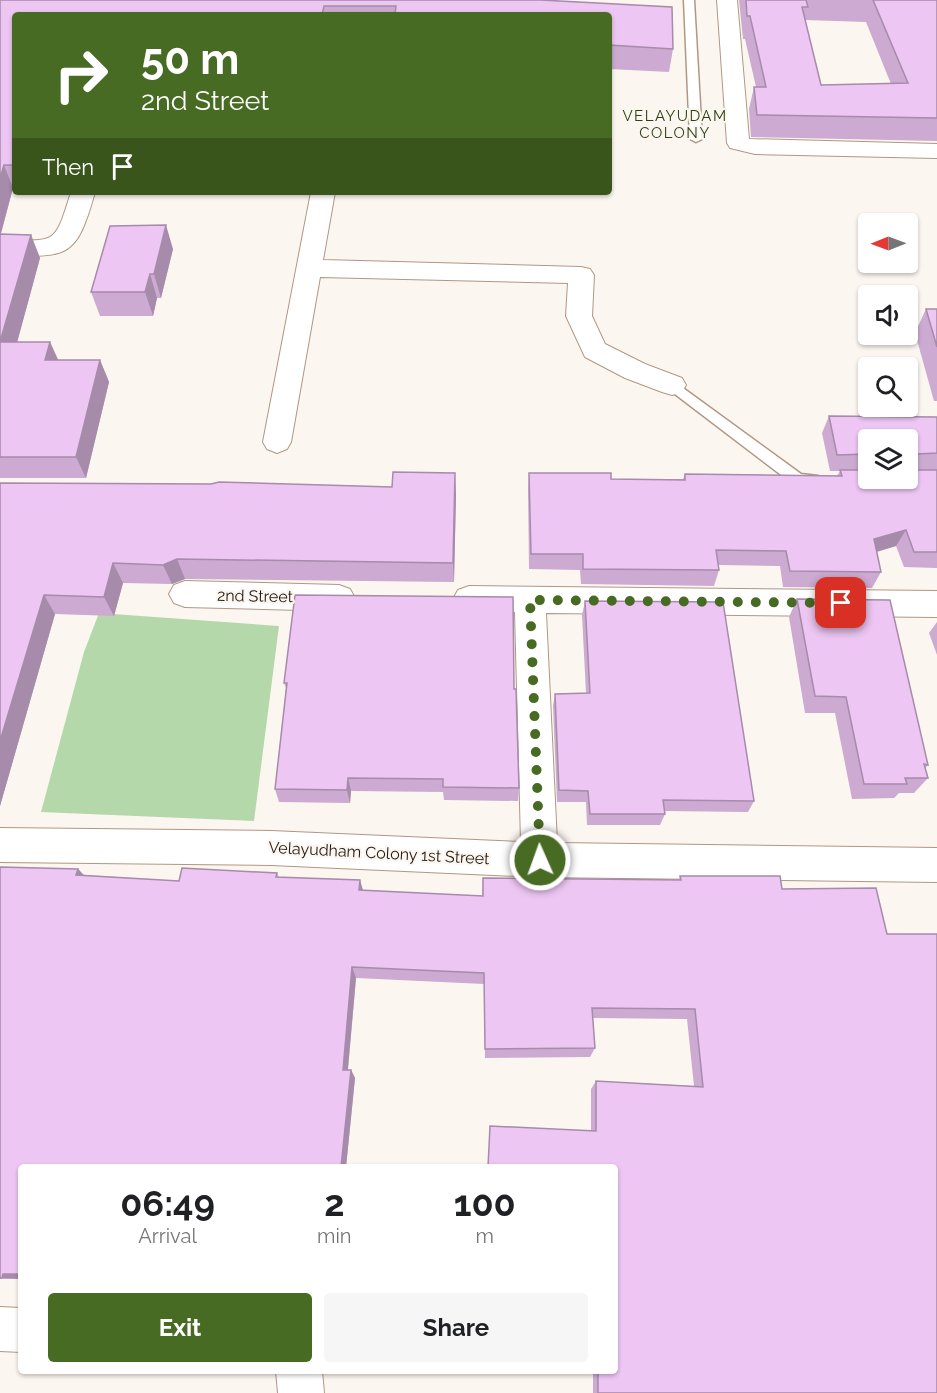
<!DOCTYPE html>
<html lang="en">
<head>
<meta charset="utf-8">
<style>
  :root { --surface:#fff; --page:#f6f6f6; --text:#202124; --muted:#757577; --accent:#486b23 }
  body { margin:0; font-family:Raleway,sans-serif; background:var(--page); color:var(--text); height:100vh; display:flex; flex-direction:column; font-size:22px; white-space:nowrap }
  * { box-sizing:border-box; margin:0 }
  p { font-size:20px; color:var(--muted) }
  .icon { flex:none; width:33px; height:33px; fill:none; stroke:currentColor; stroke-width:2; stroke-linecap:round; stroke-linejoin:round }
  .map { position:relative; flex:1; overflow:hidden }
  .side { position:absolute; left:18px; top:1164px; width:600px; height:210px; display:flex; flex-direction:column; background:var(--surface); border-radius:6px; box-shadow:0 2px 4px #0004 }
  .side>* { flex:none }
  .top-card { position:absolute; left:12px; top:12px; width:600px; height:183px; border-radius:6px; box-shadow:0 2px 4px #0004; background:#486b23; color:#fff; overflow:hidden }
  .needle { width:39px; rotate:269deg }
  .controls { position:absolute; left:858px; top:213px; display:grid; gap:12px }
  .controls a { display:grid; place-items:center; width:60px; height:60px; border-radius:6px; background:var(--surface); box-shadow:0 2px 4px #0004; font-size:30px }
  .pin { position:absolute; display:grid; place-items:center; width:51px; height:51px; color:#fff; margin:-26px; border-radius:12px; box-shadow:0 3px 9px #0006 }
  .me { position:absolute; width:66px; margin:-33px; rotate:358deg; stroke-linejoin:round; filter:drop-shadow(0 0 4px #0008) }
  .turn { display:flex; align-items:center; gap:21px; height:126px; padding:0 30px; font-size:27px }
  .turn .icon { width:78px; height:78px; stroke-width:2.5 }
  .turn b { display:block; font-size:42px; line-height:51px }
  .then { display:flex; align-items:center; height:57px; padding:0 30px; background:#0003; gap:12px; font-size:22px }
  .eta { display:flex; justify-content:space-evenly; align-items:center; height:102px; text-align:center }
  .eta b { font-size:36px; font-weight:700; line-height:42px }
  .cta { display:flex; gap:12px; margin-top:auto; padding:12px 30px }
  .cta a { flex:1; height:69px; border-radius:6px; background:var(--accent); color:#fff; font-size:24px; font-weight:700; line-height:69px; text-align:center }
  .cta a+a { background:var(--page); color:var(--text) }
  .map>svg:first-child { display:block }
</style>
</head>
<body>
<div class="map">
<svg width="937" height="1393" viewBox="0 0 937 1393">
  <rect width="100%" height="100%" fill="#fcf6f1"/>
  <polygon fill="#b4d8aa" points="99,613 279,626 254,821 41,812 84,652"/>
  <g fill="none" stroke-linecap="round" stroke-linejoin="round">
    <defs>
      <g id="service">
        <polygon points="684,0 694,0 702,139 696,142 690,139"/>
        <polygon points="672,380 801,474 818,476 820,480 818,484 793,484 667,388 665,385 667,382"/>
      </g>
      <g id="minor">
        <polygon points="717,0 737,0 749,139 937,144 937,158 755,154 730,148 727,143"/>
        <path d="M71,192H95C76,260 68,257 0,255V239C56,241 54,247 71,192Z"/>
        <polygon points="311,192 335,192 323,260 581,267 590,269 594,275 592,316 605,344 645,364 682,378 686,385 682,392 672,395 662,392 625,378 585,357 566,316 568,283 320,277 291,442 287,449 277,453 267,449 263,442"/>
        <polygon points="185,581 339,585 350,589 355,598 350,607 339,611 185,607 174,603 169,594 174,585"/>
        <polygon points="469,586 937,591 937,617 546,613 557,843 937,848 937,882 540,877 271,865 0,862 0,828 271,831 521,842 515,612 469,612 458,608 453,599 458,590"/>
        <polygon points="0,1307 21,1308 21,1352 0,1351"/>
        <polygon points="276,1371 322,1371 324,1393 278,1393"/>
      </g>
    </defs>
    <use href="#service" stroke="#b19782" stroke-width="3"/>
    <use href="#minor" stroke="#b19782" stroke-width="2"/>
    <use href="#service" fill="#fff" fill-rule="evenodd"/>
    <use href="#minor" fill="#fff" fill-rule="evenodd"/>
  </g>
  <g fill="#ccaad1" fill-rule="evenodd">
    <polygon points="0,0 541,0 672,7 673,49 669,72 609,69 609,15 15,15 15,189 13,188 1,234 31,235 40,258 17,342 50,342 58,360 100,360 109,382 86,478 0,478"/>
    <path d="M739,0H937V141L751,137L749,109L754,87H756L745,39H743ZM805,20L866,22L891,84L821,85Z"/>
    <polygon points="173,249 161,298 157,298 153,316 100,316 91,292"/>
    <polygon points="926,309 937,309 937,401 934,401 915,333"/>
    <path d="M829,416L937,417V568L904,567L896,546L877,552L881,572L872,588L783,587L780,566L718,565L719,570L714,586L581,584L580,570L529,569L528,489L529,473L611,479H683L685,474L837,476L840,471H830L822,433ZM868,440H908V478H868Z"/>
    <polygon points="0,483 456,494 454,582 185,579 172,584 123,583 114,616 55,614 0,806"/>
    <polygon points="797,599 928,765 925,769 928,778 914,793 899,793 894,798 852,799 835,713 805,713 789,617"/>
    <polygon points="585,601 754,801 748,812 664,811 665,814 660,825 587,825 586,802 557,802 553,706 555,694 586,693 582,615"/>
    <polygon points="937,622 937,655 929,633"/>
    <polygon points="284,683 514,689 519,788 518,801 444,800 443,792 351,791 350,803 279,802 275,789 286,688"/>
    <polygon points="0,867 78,869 84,875 179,881 182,868 277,873 279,877 360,880 363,891 482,896 483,878 679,880 680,876 780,876 782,889 876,888 887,934 937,934 937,1393 593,1393 593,1371 615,1371 615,1167 488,1167 490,1126 591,1131 591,1089 596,1081 694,1086 687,1019 593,1018 595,1048 590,1057 485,1058 484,984 356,978 348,1070 351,1070 355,1078 346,1167 21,1167 21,1276 20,1279 0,1279"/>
  </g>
  <g fill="#a68baa">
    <polygon points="4,165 13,188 0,236 0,178"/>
    <polygon points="166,225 173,249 161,298 154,274"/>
    <polygon points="31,235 40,258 11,365 0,343"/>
    <polygon points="150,274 157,298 153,316 145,292"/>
    <polygon points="50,342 60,364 45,360"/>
    <polygon points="100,360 109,382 86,478 76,457"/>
    <polygon points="455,473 456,494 454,582 453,563"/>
    <polygon points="906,530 896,546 865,555 874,539"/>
    <polygon points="177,559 185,579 172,584 163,565"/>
    <polygon points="113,563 123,583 114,616 104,597"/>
    <polygon points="44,595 55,614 0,806 0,741"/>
    <polygon points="348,778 351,791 350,803 347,790"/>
    <polygon points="78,869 90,882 76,875"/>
    <polygon points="360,880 364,894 359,890"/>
    <polygon points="352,967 356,978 347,1078 343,1070"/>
    <polygon points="351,1070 355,1078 346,1167 341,1167"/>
    <polygon points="3,1274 21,1274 20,1279 2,1278"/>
  </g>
  <g fill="#edc6f3" stroke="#a68baa" stroke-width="1.5">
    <polygon points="0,0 541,0 672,7 673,49 609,45 609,15 395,15 396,6 324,6 322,15 15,15 15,165 4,165 0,178"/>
    <polygon points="746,0 806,0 808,7 802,7 821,85 908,83 873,0 937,0 937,118 757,115 754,87 766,87 750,16 747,16"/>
    <polygon points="166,225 154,274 150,274 145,292 91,292 110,226"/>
    <polygon points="0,234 31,235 0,342"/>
    <polygon points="926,309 937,309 937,347"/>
    <polygon points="0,342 50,342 45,360 100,360 76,457 0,457"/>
    <polygon points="829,416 937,417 937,453 917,454 915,459 908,459 908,440 868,440 868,454 837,455"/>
    <polygon points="840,470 868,470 868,478 908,478 908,470 937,470 937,552 914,552 906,530 874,539 881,572 790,571 786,551 716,550 719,570 583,569 583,554 531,554 529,473 611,473 611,479 685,480 685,474 842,476"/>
    <polygon points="393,472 455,473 453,563 177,559 163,565 113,563 104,597 44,595 0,741 0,483 211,484 219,482 392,487"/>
    <polygon points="295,595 513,597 514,689 516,689 519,788 443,787 443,779 348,778 347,790 275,789 287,683 284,683"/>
    <polygon points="797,599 890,600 928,765 924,764 928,778 905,778 907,784 864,784 846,697 815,696"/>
    <polygon points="585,601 723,602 754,801 663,800 665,814 590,814 588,791 559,790 555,694 590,693"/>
    <polygon points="0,867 78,869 76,875 179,881 182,868 277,873 276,877 360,880 359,890 483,896 483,878 681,880 680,876 780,876 782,889 876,888 887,934 937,934 937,1393 598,1393 598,1371 615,1371 615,1167 488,1167 490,1126 596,1131 596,1081 703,1087 695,1009 592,1008 595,1048 485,1049 484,973 352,967 343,1070 351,1070 341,1167 21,1167 21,1274 3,1274 2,1278 0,1278"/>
  </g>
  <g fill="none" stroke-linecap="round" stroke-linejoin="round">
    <polyline stroke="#486b23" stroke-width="10" stroke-dasharray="0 18" points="540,860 530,600 841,603"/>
  </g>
  <g text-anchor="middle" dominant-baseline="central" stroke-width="4.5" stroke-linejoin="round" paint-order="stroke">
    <g font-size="15" letter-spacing="1.5" fill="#2a4110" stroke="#fcf6f1">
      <text x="675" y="116">VELAYUDAM<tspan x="675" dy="17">COLONY</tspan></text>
    </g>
    <g font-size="16" fill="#231911" stroke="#fcf6f1">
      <text transform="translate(255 596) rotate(1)">2nd Street</text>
      <text transform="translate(379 853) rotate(3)">Velayudham Colony 1st Street</text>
    </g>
  </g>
</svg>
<div class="controls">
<a><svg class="needle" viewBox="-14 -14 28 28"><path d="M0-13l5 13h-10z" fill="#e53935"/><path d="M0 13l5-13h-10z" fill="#757577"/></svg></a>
<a><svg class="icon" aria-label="sound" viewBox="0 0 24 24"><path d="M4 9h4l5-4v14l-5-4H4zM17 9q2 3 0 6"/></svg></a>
<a><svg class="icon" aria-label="search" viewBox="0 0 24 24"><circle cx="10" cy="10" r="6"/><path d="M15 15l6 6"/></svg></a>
<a><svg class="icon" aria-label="layers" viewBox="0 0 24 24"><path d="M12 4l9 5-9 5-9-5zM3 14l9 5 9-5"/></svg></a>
</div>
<div class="pin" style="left:841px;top:603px;background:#d93025"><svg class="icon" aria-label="arrive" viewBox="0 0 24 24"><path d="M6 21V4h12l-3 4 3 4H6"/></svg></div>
<svg class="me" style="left:540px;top:860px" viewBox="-20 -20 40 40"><circle r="17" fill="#486b23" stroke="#fff" stroke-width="3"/><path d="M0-11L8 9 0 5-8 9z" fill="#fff"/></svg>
<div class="top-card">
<div class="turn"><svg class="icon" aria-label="right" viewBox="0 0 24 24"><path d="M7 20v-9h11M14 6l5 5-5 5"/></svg><div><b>50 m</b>2nd Street</div></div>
<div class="then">Then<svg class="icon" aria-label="arrive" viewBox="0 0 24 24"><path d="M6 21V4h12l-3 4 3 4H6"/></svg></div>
</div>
<section class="side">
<div class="eta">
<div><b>06:49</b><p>Arrival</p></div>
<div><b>2</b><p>min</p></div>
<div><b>100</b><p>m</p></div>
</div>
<div class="cta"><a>Exit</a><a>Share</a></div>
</section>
</div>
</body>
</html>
